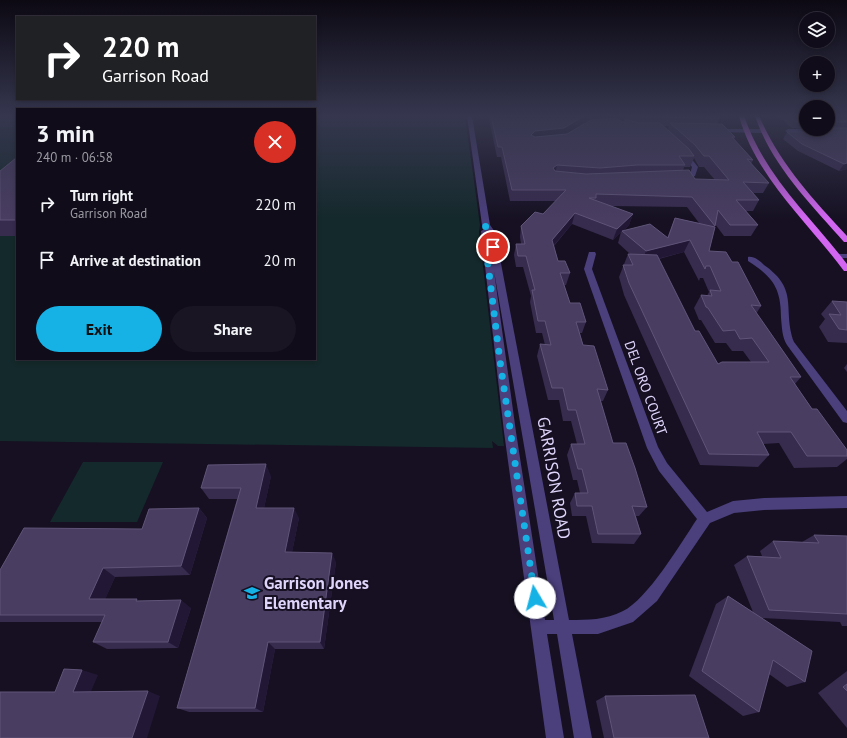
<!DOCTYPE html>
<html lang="en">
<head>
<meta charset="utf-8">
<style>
  :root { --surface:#100c1a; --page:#191523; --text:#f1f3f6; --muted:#9c9ba2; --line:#302c39; --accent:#16b2e6 }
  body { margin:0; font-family:"PT Sans",sans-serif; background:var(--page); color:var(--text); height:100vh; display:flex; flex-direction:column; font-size:15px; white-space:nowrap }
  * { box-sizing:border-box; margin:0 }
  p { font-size:13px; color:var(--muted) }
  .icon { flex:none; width:22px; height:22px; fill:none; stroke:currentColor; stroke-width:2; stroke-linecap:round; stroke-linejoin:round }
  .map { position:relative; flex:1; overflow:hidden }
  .sheet { position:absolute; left:16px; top:108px; width:300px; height:252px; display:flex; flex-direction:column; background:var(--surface); border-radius:0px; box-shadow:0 2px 6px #0003,0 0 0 1px var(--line) }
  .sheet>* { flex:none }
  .banner { position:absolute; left:16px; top:16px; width:300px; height:84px; border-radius:0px; box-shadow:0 2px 6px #0003,0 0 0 1px var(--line); background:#202124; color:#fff; overflow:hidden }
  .fabs { position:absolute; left:799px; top:12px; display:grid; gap:8px }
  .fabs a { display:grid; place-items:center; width:36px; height:36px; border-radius:50%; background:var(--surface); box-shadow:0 2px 6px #0003,0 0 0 1px var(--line); font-size:20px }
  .pin { position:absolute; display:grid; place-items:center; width:34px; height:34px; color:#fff; margin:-17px; border:2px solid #fff; border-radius:50%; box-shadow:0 1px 4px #0007 }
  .me { position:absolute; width:44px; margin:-22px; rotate:352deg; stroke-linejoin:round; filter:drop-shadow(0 0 3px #0008) }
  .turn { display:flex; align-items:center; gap:14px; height:84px; padding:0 20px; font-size:18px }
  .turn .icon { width:52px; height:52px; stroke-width:2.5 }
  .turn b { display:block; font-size:28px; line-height:34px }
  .round { display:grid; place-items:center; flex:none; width:42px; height:42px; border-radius:21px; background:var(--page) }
  .summary { display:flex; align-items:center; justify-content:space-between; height:68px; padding:0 20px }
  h1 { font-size:24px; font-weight:700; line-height:30px }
  .cta { display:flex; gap:8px; margin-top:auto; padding:8px 20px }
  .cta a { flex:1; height:46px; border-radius:24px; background:var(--accent); color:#111; font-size:16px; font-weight:700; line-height:46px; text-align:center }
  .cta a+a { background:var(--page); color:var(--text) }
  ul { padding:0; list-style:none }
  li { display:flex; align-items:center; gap:12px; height:56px; padding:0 20px }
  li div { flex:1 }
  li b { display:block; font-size:15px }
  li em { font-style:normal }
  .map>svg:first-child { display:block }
</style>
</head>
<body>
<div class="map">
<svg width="847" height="738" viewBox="0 0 847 738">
  <rect width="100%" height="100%" fill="#161022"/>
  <g fill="#14292b">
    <polygon points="0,116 17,116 17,359 315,359 315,116 465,116 480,225 479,232 504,446 498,446 492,441 493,448 0,441"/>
    <polygon points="83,462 163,462 137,522 50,522"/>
  </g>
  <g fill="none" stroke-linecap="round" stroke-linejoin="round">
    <g fill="#4b3f7c" fill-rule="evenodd">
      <path d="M467,116H472L490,225L495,232L569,620C588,620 605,620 623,611C647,600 681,543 697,519L659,471L647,448L584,269L589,252H595L596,254L592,269L658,447L667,463L707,512L733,501L764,498L847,496V508L764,510L734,513L710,523L657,601L633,622L598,634H572L592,738H574L557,634H547L564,738H546L504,432L481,231L485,229L482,225ZM494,271L554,620H545L516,432Z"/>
      <polygon points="713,129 762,129 765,131 762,133 715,132 713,131"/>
      <polygon points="815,129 817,130 817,132 788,133 785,131 788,129"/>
      <polygon points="682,152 686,152 698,167 695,176 681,181 678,179 679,178 690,174 692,167 681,153"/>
      <rect x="835" y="254" width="12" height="4"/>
      <path d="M748,257C754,256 760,261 764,265C800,290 782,309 794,342L847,411V423L843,422L787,345C782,337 782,328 781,318C781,288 773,277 748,261Z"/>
    </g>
    <g fill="#d266f1" fill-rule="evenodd">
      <path d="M739,116H744C766,178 808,213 847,264V271H844C807,221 756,177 739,116Z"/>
      <path d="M755,116H759C781,165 811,197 847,236V242H844C810,203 772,166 755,116Z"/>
    </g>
  </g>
  <g fill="#372b4e" fill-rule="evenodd">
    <path d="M489,116H605L604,119L624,122L625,116H720L717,124L735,137L734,140L753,160L751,164L769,183L763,193H753L759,200L753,211H746L758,225L751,236H724L715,224L709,251L732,262L761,306L756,314L801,377L795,384L812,409L847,450V459L837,467L794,468L779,443L763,444L769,455L758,467L700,465L624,295L619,277L628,254H630L618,243L621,232L613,240L572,224L554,246L558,261L570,273L566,285H564L570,303L586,322L582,333H580L583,345L608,390L603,401H600L613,443L647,507L639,516H636L641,534L634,544L592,543L586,516H572L570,503L575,493H580L577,480H573L567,455L571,444H577L571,421H563L559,400H548L537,356L540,344L545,345L542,333H536L530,302L531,296L523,267H516L514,255L516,244H521L520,237L521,226L543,214L556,201H510L501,157H497L489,119ZM663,126H669L668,130ZM694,158L699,167H704L715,180L695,179L683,171L684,167H690ZM610,206L687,207L699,223L675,218L667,238L623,231L629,225L633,214ZM684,252L699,281L700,278H703L709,292L707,296L701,295L694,308L699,320H701L715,343H726L732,351H743L751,362L718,364L695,331L659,259Z"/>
    <polygon points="777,116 806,116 806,129 828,129 828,116 847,116 847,169 839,171 798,151 783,139 787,132 801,132 803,129 792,128"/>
    <polygon points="17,158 17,236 0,236 0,171"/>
    <polygon points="832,301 847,302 847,343 828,342 819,327 825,319 821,314"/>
    <polygon points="847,364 847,372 844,368"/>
    <polygon points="271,476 264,508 299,518 292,552 336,562 324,649 275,649 263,712 189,712 177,708 237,499 209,499 201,488"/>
    <polygon points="199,508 207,518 190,575 115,577 105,599 139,601 191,608 178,648 107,649 93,642 102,622 0,622 0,570 142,529"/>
    <polygon points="814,535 847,536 847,626 842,626 840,622 761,618 805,682 787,687 769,674 759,712 743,716 689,676 716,604 728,596 753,612 734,565 747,556 762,556 760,551 773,541 802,542"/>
    <polygon points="847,671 847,728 818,693"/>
    <polygon points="605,696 709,738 604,738 596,701"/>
  </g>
  <g fill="#221835">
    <polygon points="584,116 605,116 603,122 562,138 533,141 531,135 535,131"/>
    <polygon points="847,163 847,169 839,171 844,164"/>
    <polygon points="557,165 555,176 553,168"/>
    <polygon points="575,213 572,224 549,251 552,240"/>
    <polygon points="633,214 629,225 622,232 622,231 613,240 617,229"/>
    <polygon points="690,240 684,252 641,263 646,251"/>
    <polygon points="266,464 271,476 262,518 256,508"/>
    <polygon points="199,508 207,518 190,575 181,566"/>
    <polygon points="294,508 299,518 290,562 285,552"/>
    <polygon points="332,553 336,562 324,649 320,642"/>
    <polygon points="103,568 115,577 102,607 89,599"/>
    <polygon points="181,600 191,608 178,648 168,642"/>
    <polygon points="268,642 275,649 263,712 255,708"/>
    <polygon points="82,670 98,675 89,696 73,692"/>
    <polygon points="148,691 160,696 147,738 132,738"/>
  </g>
  <g fill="#493d61" stroke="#605579">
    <polygon points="491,116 584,116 564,128 535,131 531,135 535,137 567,134 591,120 616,118 625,123 625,119 639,123 660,123 689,149 694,156 679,156 685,165 637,165 600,168 557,165 553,168 555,171 586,174 689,170 695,179 729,180 709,156 704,156 695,145 670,123 722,124 735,137 732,137 753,160 747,159 769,183 743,182 759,200 736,200 758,225 730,225 718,210 715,226 692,197 596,194 596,198 589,198 633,214 617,229 575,213 552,240 558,261 565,261 570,273 560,273 570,303 580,303 586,322 576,322 583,345 594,346 608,390 597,389 613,443 626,443 635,468 647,507 632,506 641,534 598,534 592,506 577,506 575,493 588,493 582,469 578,469 571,444 585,444 576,410 568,410 563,388 552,388 540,344 551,345 545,321 538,321 532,290 535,290 526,256 518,256 516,244 525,244 521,226 535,212 543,214 566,190 512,190 502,147 498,147"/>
    <polygon points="637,116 719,116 720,118 639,117"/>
    <polygon points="789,116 806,116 806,122 796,122"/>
    <rect x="828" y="116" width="19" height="6"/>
    <polygon points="804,128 806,128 806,129 828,129 828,128 847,128 847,163 844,164 802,144 787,132 810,132"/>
    <polygon points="16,158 17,158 17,220 0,220 0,171"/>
    <polygon points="675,218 715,227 709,251 726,252 732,262 738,262 761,306 751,305 801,377 790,377 812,409 817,409 847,450 847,456 807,456 791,432 757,432 769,455 709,454 629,283 623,265 633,265 628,254 657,255 695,331 699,331 718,364 722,362 769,362 752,338 740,339 735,330 723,331 708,308 706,307 701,295 712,296 710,290 721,291 710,266 706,266 705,269 690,240 646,251 622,231 650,224 668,238"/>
    <polygon points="832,301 847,302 847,330 839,329 829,314 841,315"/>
    <polygon points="266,464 256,508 294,508 285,552 332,553 320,642 268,642 255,708 177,708 241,488 201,488 208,465"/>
    <polygon points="199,508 181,566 103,568 89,599 137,599 136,601 181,600 168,642 93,642 105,615 0,615 0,570 24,528 142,529 149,509"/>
    <polygon points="814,535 847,536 847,614 769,610 747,556 781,558 773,541 819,543"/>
    <polygon points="728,596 812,651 805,682 773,660 759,712 702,671"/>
    <polygon points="64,669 82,670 73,692 148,691 132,738 0,738 0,692 55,692"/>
    <polygon points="847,684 847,691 843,687"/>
    <polygon points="695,695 709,738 614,738 605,696"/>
  </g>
  <linearGradient id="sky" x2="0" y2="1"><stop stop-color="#0c0913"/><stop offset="0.53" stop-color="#36374f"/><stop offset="1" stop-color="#36374f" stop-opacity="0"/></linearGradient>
  <rect width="847" height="219" fill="url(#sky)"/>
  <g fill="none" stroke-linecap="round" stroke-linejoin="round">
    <polyline stroke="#16b2e6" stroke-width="7" stroke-dasharray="0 12.6" points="493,247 491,232 486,225 484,232 500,361 535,598"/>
  </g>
  <defs>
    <symbol id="school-bare" viewBox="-9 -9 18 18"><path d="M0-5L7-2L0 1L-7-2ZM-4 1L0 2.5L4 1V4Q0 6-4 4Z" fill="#16b2e6" stroke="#161022" stroke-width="2.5" paint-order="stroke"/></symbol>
  </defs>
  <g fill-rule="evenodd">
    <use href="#school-bare" x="241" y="582" width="22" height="22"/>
  </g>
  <g text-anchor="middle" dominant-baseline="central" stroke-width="4" stroke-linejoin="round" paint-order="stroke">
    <g font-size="14" fill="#dfd5fb" stroke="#161022">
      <text transform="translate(646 388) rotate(70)">DEL ORO COURT</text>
    </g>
    <g font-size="17" fill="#dfd5fb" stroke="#161022">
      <text transform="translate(554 478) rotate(80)">GARRISON ROAD</text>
    </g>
    <g font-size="17" font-weight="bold" fill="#dfd5fb" stroke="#161022" text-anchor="start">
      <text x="264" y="583">Garrison Jones<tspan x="264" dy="20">Elementary</tspan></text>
    </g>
  </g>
</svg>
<div class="fabs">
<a><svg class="icon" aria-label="layers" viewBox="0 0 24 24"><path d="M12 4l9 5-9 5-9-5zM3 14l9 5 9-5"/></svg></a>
<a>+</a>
<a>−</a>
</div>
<div class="pin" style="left:493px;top:247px;background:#d93025"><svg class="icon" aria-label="arrive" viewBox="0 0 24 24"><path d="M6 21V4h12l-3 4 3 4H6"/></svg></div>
<svg class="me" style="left:535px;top:598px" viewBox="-20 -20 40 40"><circle r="19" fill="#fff"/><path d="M0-13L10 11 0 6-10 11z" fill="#16b2e6"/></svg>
<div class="banner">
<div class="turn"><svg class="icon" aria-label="right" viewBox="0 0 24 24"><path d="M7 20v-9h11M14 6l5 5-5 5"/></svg><div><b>220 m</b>Garrison Road</div></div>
</div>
<section class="sheet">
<div class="summary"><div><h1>3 min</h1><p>240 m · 06:58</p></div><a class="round" style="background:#d93025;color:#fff"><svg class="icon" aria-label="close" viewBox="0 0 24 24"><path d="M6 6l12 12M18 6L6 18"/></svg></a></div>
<ul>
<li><svg class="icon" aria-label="right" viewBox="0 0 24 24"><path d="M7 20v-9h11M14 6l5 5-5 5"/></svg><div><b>Turn right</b><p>Garrison Road</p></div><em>220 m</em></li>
<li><svg class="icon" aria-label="arrive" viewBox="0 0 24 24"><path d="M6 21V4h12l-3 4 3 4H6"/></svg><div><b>Arrive at destination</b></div><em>20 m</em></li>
</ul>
<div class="cta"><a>Exit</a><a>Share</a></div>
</section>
</div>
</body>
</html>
